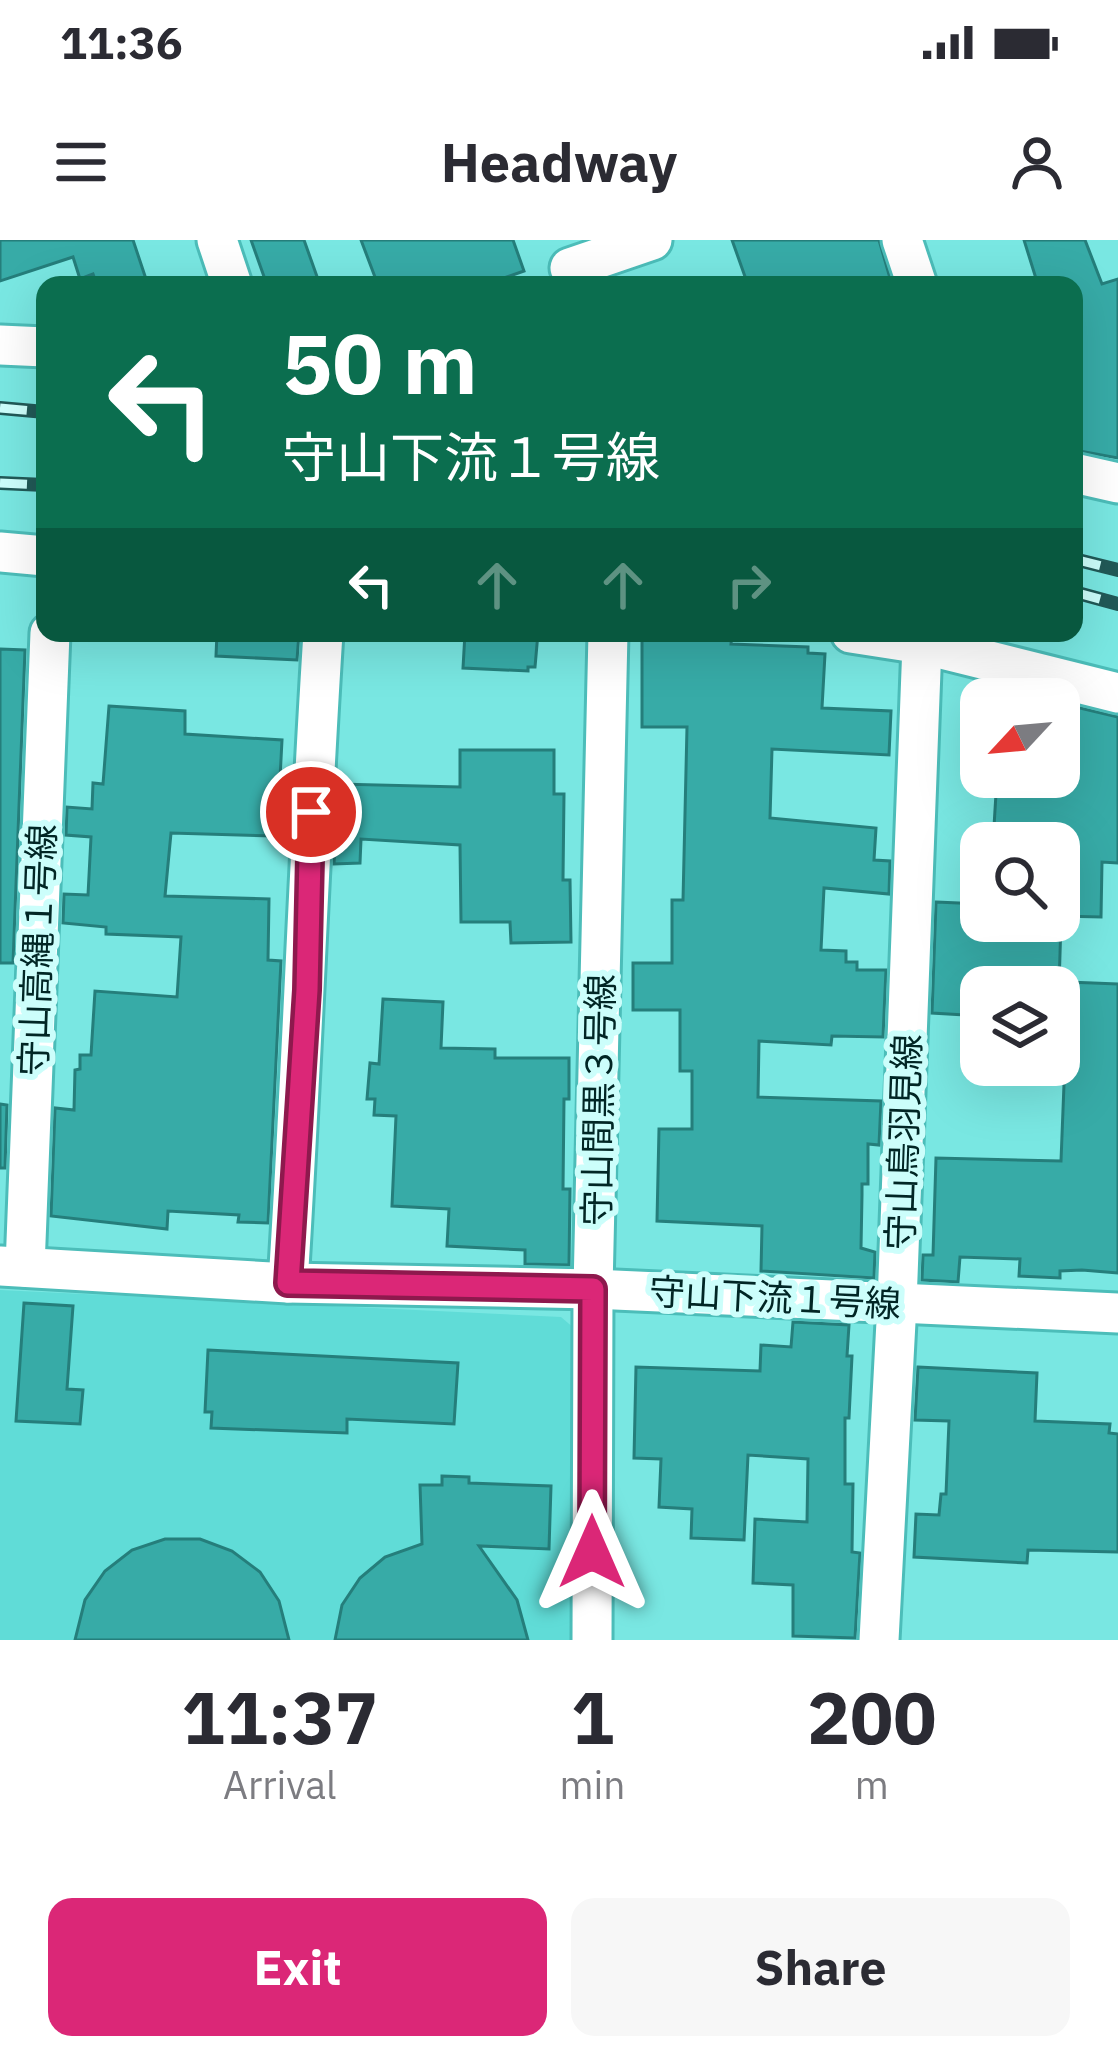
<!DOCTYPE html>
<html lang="en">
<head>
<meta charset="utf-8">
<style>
  :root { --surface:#fff; --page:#f7f7f7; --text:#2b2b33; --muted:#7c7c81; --accent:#db2777 }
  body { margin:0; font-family:"IBM Plex Sans","Noto Sans JP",sans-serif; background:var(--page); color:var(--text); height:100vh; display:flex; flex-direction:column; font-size:45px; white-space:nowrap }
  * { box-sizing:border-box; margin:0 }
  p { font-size:39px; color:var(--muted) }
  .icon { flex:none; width:66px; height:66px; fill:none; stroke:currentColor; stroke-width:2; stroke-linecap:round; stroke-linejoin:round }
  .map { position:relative; height:1400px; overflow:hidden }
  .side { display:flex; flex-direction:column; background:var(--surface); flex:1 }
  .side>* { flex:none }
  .hud { position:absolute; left:36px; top:36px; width:1047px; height:366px; border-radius:24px; box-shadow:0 12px 48px #0002; background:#0b6e4f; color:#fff; overflow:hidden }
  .needle { width:78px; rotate:244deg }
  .buttons { position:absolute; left:960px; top:438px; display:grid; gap:24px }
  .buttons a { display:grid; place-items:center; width:120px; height:120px; border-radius:24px; background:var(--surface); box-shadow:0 12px 48px #0002; font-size:60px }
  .pin { position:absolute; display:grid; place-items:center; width:102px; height:102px; color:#fff; margin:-51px; border:6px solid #fff; border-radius:50%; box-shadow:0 3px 12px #0007 }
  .me { position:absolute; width:132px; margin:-66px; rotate:0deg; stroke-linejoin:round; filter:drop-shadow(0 0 9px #0008) }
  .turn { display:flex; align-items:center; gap:42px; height:252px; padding:0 48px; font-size:54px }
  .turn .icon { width:156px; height:156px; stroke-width:2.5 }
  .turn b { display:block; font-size:84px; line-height:102px }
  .lanes { display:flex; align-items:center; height:114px; padding:0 48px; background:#0003; justify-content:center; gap:60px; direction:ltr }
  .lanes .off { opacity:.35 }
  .eta { display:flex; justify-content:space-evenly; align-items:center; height:204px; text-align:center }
  .eta b { font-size:72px; font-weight:800; line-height:84px }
  .primary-button { display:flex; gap:24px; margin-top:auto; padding:24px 48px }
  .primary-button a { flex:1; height:138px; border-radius:24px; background:var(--accent); color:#fff; font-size:48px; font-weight:800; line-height:138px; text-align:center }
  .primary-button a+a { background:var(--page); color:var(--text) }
  .status { display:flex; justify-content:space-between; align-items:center; height:84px; padding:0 60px; background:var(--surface); direction:ltr }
  .status svg { height:33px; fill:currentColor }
  header { display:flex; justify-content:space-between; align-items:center; height:156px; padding:0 48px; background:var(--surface); font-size:54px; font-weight:800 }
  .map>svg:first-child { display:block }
</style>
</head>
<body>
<div class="status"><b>11:36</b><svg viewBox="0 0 49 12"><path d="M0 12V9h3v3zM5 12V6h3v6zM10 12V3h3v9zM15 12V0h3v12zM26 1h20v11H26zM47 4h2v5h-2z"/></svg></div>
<header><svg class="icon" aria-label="menu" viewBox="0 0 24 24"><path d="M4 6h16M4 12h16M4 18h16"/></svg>Headway<svg class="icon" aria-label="person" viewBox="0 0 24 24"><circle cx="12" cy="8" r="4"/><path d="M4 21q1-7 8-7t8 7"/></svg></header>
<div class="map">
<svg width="1118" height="1400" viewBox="0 0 1118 1400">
  <rect width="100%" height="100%" fill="#79e7e2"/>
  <polygon fill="#60dcd7" points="0,1050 561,1077 575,1089 571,1400 0,1400"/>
  <g fill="#37aba7" stroke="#257e7b" stroke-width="3">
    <polygon points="0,0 133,0 148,45 97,45 93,34 80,39 73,17 0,41"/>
    <polygon points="251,0 304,0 320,45 267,45"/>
    <polygon points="361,0 513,0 524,31 484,45 378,45"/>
    <polygon points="732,0 879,0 892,45 748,45"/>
    <polygon points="1024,0 1085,0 1102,44 1118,39 1118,218 1074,210 1074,45 1038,45"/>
    <polygon points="217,393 299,393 297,420 216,416"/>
    <polygon points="465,393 538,393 535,427 528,427 528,431 463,428"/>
    <polygon points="642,393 732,393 731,404 808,407 808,413 825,414 822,468 891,471 889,515 772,509 770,578 876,588 874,620 890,621 889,654 824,648 821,710 846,711 846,722 857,722 857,730 886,730 883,797 832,796 831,805 759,801 758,857 881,861 879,905 868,904 868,944 862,944 862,955 861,1008 875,1012 874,1038 761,1031 762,986 657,981 659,889 692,889 692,831 680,831 680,770 633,770 633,723 672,723 672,660 683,660 687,487 642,487"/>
    <polygon points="0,409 25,410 13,723 0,723"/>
    <polygon points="1059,463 1118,477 1118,623 1102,622 1101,677 1059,676 1059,603 993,603 997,537 1059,537"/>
    <polygon points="109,466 185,471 185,494 282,500 278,577 274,577 273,596 171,593 165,656 269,659 268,720 281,721 268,983 238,982 239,975 168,971 167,989 51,976 55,868 74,870 75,830 80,829 80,815 91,815 95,751 177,757 181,697 106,694 106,687 63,683 64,654 88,655 91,597 66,595 67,567 92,569 93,543 103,544"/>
    <polygon points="460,510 554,510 554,554 564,554 563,640 570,640 571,702 511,703 510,682 461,682 460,605 361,599 360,623 334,624 338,544 460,547"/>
    <polygon points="936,662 981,664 981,681 1061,681 1059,747 981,747 981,776 932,773"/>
    <polygon points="1068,742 1118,744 1118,1033 1082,1030 1060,1031 1060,1038 1019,1036 1020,1019 960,1017 958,1042 922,1040 923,1015 933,1015 936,918 1061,921"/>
    <polygon points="383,759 443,762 441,808 495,809 495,818 569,818 569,859 564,859 563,949 570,949 569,1025 525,1024 525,1010 447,1006 449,969 392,966 396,876 374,875 375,859 367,859 370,823 379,824"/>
    <polygon points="0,864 7,865 5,928 0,928"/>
    <polygon points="24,1063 73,1066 67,1149 83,1150 80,1184 16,1181"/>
    <polygon points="793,1082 849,1085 847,1116 852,1116 849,1178 845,1178 845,1244 853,1244 852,1312 860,1313 855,1398 793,1396 793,1345 753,1343 755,1279 807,1282 808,1219 748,1215 744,1300 691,1298 692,1269 659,1267 661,1219 634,1218 636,1127 760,1131 761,1105 791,1107"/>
    <polygon points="208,1110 458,1123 454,1184 347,1179 347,1193 211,1188 212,1172 205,1172"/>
    <polygon points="918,1127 1037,1133 1035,1181 1110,1184 1109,1193 1118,1194 1118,1312 1028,1310 1027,1323 914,1317 916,1274 939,1275 941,1254 946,1254 949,1181 915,1180"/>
    <polygon points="442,1236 469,1237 469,1243 551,1246 549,1309 479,1306 517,1360 528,1400 335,1400 342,1365 360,1338 385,1317 422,1304 420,1245 442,1245"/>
    <polygon points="165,1299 200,1299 232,1311 260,1332 279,1361 289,1400 75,1400 85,1360 105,1331 132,1310"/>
  </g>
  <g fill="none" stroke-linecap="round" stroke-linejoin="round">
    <defs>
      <g id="minor">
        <polyline points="217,0 232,45"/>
        <polyline points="902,0 917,45"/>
        <polyline points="570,28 652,0"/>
        <polyline points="0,105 45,107"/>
        <polyline points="1074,233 1118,243"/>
        <polyline points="0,312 45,316"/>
        <polyline points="851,393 922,404 1118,453"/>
        <polyline points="0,1026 288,1043 593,1049 1118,1073"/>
        <polyline points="25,1027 50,393"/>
        <path d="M288,1043C302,826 309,610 323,393"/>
        <polyline points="592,1400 593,1049 608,393"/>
        <polyline points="879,1400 897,1063 922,404"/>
      </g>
    </defs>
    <use href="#minor" stroke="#4cbdb9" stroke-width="45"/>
    <use href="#minor" stroke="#fff" stroke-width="39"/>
    <defs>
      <g id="rail">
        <polyline points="0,168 45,172"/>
        <polyline points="0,243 45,245"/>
        <polyline points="1074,319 1118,330"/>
        <polyline points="1074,352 1118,364"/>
      </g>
    </defs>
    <use href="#rail" stroke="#215957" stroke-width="14"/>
    <use href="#rail" stroke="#ccfefb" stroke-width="9" stroke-dasharray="27" stroke-linecap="butt"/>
  </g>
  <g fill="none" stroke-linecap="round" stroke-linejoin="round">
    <defs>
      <polyline id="route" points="311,572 307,750 288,1043 593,1049 592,1312"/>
    </defs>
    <use href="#route" stroke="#8e194d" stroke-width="30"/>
    <use href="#route" stroke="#db2777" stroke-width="21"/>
  </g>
  <g text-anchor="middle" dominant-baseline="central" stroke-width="12" stroke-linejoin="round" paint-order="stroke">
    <g font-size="36" fill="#012625" stroke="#ccfefb">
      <text transform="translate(37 710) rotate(-88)">守山高縄１号線</text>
      <text transform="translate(598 860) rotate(-89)">守山間黒３号線</text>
      <text transform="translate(903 902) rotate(-88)">守山鳥羽見線</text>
      <text transform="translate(775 1057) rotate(3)">守山下流１号線</text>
    </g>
  </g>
</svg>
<div class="buttons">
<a><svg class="needle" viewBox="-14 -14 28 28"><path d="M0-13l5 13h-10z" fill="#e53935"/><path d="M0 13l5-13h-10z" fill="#7c7c81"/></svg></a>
<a><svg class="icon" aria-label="search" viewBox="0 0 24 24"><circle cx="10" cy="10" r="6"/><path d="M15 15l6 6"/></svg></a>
<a><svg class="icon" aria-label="layers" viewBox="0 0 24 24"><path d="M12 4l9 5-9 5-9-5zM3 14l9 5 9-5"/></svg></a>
</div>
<div class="pin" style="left:311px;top:572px;background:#d93025"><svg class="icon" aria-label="arrive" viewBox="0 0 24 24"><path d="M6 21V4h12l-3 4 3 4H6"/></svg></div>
<svg class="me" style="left:592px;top:1312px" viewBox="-20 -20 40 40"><path d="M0-17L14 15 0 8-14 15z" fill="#db2777" stroke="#fff" stroke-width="4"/></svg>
<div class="hud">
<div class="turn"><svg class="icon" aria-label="left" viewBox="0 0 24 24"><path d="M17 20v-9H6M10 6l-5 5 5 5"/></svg><div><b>50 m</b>守山下流１号線</div></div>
<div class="lanes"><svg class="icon" aria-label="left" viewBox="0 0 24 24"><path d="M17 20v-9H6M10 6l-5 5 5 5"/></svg><svg class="icon off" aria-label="ahead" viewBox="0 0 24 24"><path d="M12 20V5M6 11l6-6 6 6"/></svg><svg class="icon off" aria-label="ahead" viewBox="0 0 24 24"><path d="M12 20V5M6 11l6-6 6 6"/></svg><svg class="icon off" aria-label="right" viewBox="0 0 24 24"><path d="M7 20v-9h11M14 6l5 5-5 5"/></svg></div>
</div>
</div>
<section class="side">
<div class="eta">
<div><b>11:37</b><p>Arrival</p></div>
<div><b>1</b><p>min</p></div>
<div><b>200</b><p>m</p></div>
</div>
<div class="primary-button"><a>Exit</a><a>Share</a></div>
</section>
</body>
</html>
